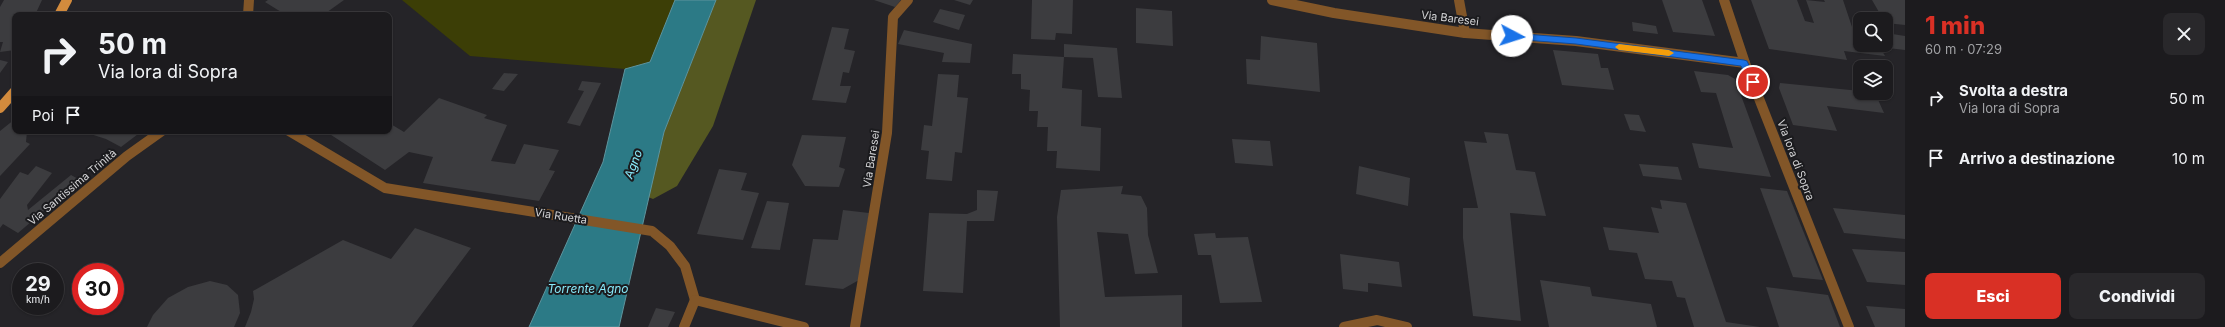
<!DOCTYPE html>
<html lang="it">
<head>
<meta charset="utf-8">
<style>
  :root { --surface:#1c1b1e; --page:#29282b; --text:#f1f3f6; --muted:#a0a1a4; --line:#3a393c; --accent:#d93025 }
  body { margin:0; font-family:Inter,sans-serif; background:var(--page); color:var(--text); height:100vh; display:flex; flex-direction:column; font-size:15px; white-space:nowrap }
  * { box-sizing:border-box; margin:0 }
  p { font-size:13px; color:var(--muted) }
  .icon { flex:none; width:22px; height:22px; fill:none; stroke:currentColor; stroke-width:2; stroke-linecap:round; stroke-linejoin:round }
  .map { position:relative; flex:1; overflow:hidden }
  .drawer { display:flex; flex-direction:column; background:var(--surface); width:320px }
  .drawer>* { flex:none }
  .top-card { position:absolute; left:12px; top:12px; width:380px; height:122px; border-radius:8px; box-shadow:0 1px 3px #0004,0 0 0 1px var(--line); background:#1c1b1e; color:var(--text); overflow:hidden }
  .controls { position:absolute; left:1853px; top:12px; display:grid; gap:8px }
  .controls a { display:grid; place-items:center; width:40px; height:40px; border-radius:8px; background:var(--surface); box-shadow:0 1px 3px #0004,0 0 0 1px var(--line); font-size:20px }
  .speed { position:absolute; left:12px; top:263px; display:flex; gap:8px; font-size:20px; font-weight:700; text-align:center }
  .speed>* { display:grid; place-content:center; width:52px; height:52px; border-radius:50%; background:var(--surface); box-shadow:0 1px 3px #0004,0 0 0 1px var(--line); line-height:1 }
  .speed small { font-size:10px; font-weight:400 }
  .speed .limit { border:6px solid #d22; background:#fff; color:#111 }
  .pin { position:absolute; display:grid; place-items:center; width:34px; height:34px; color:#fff; margin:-17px; border:2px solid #fff; border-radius:50%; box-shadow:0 1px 4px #0007 }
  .me { position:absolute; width:44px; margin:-22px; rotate:95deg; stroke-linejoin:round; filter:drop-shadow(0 0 3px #0008) }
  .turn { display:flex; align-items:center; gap:14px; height:84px; padding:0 20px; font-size:18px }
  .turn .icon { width:52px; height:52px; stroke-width:2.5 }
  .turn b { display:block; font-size:28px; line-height:34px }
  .then { display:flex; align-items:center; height:38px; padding:0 20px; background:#0003; gap:8px; font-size:15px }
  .round { display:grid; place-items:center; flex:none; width:42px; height:42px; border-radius:8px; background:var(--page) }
  .summary { display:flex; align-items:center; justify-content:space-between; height:68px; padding:0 20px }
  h1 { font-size:24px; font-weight:800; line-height:30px; color:var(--accent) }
  .action { display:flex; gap:8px; margin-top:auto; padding:8px 20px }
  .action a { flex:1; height:46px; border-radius:8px; background:var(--accent); color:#fff; font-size:16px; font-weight:800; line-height:46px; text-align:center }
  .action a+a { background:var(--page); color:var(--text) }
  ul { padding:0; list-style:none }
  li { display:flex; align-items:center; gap:12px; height:60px; padding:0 20px }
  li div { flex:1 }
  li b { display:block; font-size:15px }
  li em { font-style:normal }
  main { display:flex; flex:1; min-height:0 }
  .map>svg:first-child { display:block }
</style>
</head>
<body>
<main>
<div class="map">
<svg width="1905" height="327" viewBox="0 0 1905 327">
  <rect width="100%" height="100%" fill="#252428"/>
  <polygon fill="#3c3e06" points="402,0 675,0 650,62 625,69 470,56"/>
  <polygon fill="#555821" points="716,0 756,0 713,126 677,186 653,199 648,197 664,132"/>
  <polygon fill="#2c7a86" stroke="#5e949d" points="675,0 716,0 664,132 619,327 529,327 603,162 625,69 650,62"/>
  <g fill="#3c3c3f">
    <polygon points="4,0 42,0 35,15 15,15 15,50 0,52 3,42 0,42 0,7"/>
    <polygon points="268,0 344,0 323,15 286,15 265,2"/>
    <polygon points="874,0 901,0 895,7"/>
    <polygon points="954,0 973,0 970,5"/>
    <polygon points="1032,0 1073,0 1072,34 1056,33 1055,40 1031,39"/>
    <polygon points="1662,0 1702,0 1715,36 1673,32"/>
    <polygon points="1751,0 1797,0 1805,21 1814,23 1806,0 1825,2 1824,0 1843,0 1852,27 1860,28 1860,45 1886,45 1886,33 1905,36 1905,50 1880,47 1885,56 1844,51 1847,60 1769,49"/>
    <polygon points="1872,0 1905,0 1905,25 1886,23 1886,19 1883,19"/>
    <polygon points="1136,8 1172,11 1173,46 1136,43"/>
    <polygon points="940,9 965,15 959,30 933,22"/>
    <polygon points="1632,22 1656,26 1658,34 1633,31"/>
    <polygon points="832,27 849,29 844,49 855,51 849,73 843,72 840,86 851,86 846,103 812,100"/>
    <polygon points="904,30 972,44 970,63 942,62 944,53 898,44"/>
    <polygon points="1261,36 1317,43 1320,92 1247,84 1246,59 1260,60"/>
    <polygon points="1064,44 1117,48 1122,98 1098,97 1093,58 1064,57 1062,88 1082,90 1081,126 1101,128 1100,171 1056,168 1057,151 1047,151 1048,127 1037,127 1038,111 1029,111 1030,90 1021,89 1021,74 1012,74 1013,54 1064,57"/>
    <polygon points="1553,50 1598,54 1601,68 1608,68 1614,90 1562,85"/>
    <polygon points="0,60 8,62 0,73"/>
    <polygon points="1694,71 1728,75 1735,79 1771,177 1699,168 1692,143 1733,148 1716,93 1701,92"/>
    <polygon points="504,73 518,74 504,91 492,89"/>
    <polygon points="938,74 959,75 957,97 968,98 962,153 955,152 952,181 926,179 929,151 921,150 924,125 932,126"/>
    <polygon points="582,81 601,83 580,126 567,123 584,91 578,90"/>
    <polygon points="1780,83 1860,91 1860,93 1875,93 1884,113 1827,106 1837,131 1793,125 1779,88"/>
    <polygon points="439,98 487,115 484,118 507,125 491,161 515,164 524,144 559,150 549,170 555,171 539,201 423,183 433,157 409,152 385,170 325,131 389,131 389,123 404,132"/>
    <polygon points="1624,114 1639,115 1646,132 1630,130"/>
    <polygon points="15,119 15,131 27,131 26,142 30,144 0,176 0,131"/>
    <polygon points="81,131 142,131 121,147 106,139"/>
    <polygon points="1484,132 1508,134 1516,170 1535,172 1546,216 1510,213 1521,321 1473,316 1463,238 1463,208 1478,208 1464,141 1487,143"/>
    <polygon points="802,135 846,137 839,167 845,169 839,187 805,186 792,165"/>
    <polygon points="1232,139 1270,141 1273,166 1235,163"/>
    <polygon points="1639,164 1678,167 1682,180 1643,176"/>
    <polygon points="36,166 52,173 27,205 28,210 71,175 80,180 18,233 3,224 0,228 0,199 20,172 28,175"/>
    <polygon points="1359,166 1410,178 1408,206 1356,194"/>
    <polygon points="719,169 747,173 741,190 759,193 743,240 697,234"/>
    <polygon points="1123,186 1121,194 1141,196 1147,208 1148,235 1158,273 1135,274 1128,234 1097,232 1105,297 1182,295 1182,327 1060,327 1057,217 1061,190"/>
    <polygon points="1760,188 1787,191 1823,280 1793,277"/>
    <polygon points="977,190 998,191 994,221 967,221 963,293 923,291 929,213 967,214 977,210"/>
    <polygon points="1660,200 1686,203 1726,322 1760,327 1694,327 1685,298 1677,297 1672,281 1645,279 1637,253 1609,250 1603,227 1659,233 1651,207 1662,209"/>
    <polygon points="767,201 789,203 780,250 751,248"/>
    <polygon points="1833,208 1905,215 1905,239 1844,233"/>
    <polygon points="843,210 869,213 859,280 843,289 805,285 813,239 838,240"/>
    <polygon points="415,228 471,248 412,327 245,327 251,312 254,299 253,291 343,240 391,259"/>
    <polygon points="1215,233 1216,238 1248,237 1262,302 1220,303 1211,255 1198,255 1194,234"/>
    <polygon points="1852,249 1905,252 1905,285 1867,282"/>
    <polygon points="1340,254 1399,262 1402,287 1368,283 1368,292 1343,289"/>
    <polygon points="1540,280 1590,287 1592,296 1651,304 1657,327 1549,327"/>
    <polygon points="210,281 227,285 238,295 240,313 234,327 147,327 153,315 168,298 188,287"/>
    <polygon points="1766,287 1828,295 1840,327 1779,327"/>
    <polygon points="1866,306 1905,309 1905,327 1875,327"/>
    <polygon points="656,308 675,312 668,327 648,327"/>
  </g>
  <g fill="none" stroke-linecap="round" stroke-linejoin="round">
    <g stroke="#825628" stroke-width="10">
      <polyline points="1272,0 1334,13 1465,33 1576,41 1745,63"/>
      <polyline points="1459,0 1465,33"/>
      <polyline points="248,15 249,0"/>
      <polyline points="289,131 385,188 652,231 670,246 685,266 695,300"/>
      <polyline points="0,263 127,156 162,131"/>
      <polyline points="695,300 804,327"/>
      <polyline points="684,327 695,300"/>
      <polyline points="855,327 887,133 893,17 908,0"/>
      <polyline points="1344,327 1377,320 1407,327"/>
    </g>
    <polyline stroke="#825628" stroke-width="10" points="1724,0 1745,63 1849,327"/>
    <g stroke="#d38b3d" stroke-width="10">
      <polyline points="59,15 67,0"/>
      <polyline points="0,108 15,91"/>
    </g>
  </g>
  <polygon fill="#1a73e8" stroke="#114b97" points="1512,33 1576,38 1744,60 1747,61 1757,82 1756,85 1750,85 1741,66 1576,44 1512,39 1508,36"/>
  <polygon fill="#f59e0b" points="1619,44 1669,50 1674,53 1669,56 1619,50 1615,47"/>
  <g text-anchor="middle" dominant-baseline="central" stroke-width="4" stroke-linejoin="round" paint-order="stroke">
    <g font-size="11" fill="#d2d2d4" stroke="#1b1b1e">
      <text transform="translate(1450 18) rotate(7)">Via Baresei</text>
      <text transform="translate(871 159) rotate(-81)">Via Baresei</text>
      <text transform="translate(1796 160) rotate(69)">Via lora di Sopra</text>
      <text transform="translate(72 187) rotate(-40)">Via Santissima Trinità</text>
      <text transform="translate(561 216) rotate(9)">Via Ruetta</text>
    </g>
    <g font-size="12" font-style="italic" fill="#88eafa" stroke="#1b1b1e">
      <text transform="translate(633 164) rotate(-70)">Agno</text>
      <text x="588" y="288">Torrente Agno</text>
    </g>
  </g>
</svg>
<div class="controls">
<a><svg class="icon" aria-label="search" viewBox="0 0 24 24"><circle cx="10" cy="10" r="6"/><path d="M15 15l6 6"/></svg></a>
<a><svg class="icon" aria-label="layers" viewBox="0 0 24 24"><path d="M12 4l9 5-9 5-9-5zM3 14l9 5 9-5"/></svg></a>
</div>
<div class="speed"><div>29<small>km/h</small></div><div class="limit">30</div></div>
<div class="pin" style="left:1753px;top:82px;background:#d93025"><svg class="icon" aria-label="arrive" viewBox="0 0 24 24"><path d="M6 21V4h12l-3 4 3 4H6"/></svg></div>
<svg class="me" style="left:1512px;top:36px" viewBox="-20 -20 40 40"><circle r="19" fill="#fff"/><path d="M0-13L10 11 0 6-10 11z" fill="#1a73e8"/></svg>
<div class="top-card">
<div class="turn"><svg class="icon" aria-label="right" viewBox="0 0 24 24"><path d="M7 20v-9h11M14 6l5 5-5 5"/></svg><div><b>50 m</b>Via lora di Sopra</div></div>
<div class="then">Poi<svg class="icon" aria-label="arrive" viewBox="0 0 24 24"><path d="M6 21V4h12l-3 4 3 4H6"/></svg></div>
</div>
</div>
<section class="drawer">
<div class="summary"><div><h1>1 min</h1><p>60 m · 07:29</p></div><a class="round"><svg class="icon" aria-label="close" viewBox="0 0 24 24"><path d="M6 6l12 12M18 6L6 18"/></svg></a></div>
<ul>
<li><svg class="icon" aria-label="right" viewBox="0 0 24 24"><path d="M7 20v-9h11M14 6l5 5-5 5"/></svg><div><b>Svolta a destra</b><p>Via lora di Sopra</p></div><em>50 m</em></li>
<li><svg class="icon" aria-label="arrive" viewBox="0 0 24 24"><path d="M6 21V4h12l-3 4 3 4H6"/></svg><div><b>Arrivo a destinazione</b></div><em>10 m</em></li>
</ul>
<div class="action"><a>Esci</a><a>Condividi</a></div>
</section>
</main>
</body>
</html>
